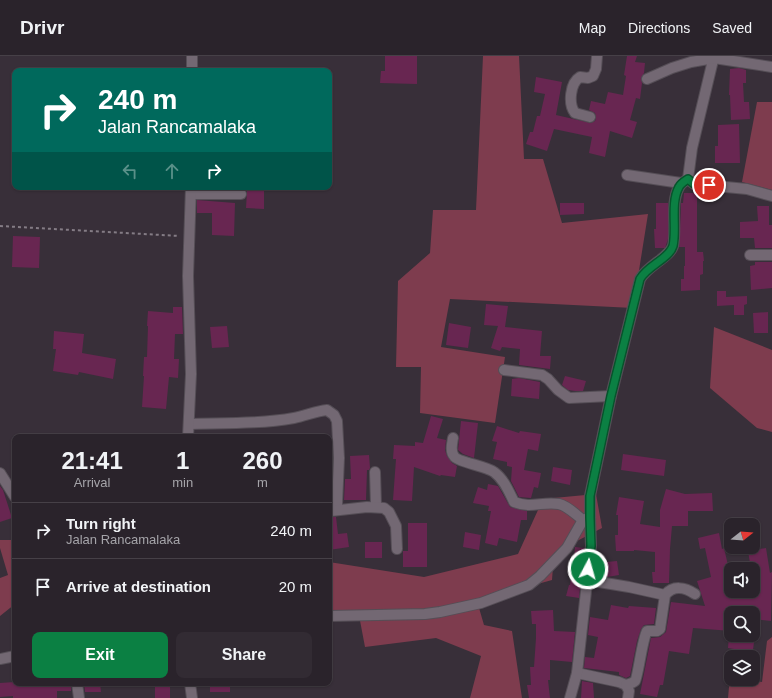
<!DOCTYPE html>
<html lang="en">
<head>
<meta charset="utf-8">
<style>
  :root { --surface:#2a232b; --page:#322b33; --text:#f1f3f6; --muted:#a5a4a9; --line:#464047; --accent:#0b8043 }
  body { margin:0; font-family:Arial,sans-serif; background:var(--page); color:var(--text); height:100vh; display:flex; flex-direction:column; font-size:15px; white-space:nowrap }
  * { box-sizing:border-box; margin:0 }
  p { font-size:13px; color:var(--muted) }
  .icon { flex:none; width:22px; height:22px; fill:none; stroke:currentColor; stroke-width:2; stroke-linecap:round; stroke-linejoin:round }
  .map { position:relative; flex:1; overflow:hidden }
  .side { position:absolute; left:12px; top:378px; width:320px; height:252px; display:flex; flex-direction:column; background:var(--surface); border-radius:8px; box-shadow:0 1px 3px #0004,0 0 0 1px var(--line) }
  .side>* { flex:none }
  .top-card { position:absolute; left:12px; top:12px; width:320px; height:122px; border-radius:8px; box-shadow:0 1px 3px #0004,0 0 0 1px var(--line); background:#00695c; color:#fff; overflow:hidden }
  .needle { width:26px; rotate:73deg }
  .buttons { position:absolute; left:724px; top:462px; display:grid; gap:8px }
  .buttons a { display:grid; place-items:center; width:36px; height:36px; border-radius:8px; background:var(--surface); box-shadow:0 1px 3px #0004,0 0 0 1px var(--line); font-size:20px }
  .pin { position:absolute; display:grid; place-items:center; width:34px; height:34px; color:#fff; margin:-17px; border:2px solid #fff; border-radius:50%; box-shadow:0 1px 4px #0007 }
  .me { position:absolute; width:44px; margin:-22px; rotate:6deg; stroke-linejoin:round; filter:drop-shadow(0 0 3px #0008) }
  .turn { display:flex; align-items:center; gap:14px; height:84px; padding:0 20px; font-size:18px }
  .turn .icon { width:52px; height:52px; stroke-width:2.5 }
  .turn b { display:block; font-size:28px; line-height:34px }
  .lanes { display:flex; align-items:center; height:38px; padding:0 20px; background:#0003; justify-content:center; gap:20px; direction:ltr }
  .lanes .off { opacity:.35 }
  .eta { display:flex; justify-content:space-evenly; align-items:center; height:68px; text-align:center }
  .eta b { font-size:24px; font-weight:700; line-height:28px }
  .button { display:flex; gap:8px; margin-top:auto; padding:8px 20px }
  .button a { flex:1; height:46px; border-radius:8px; background:var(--accent); color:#fff; font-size:16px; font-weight:700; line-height:46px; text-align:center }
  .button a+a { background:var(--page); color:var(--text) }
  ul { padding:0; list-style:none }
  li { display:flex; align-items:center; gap:12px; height:56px; padding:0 20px; border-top:1px solid var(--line) }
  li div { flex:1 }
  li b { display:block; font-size:15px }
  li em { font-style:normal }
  header { display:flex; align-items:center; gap:24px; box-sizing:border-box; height:56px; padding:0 20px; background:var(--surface); border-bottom:1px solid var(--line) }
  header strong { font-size:19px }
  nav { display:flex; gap:22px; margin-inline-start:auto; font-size:14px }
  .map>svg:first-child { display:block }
</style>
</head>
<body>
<header>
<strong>Drivr</strong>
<nav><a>Map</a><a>Directions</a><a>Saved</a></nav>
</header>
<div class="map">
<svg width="772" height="642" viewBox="0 0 772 642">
  <rect width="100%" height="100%" fill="#382f39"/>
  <g fill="#7e3c4e">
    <polygon points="483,0 519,0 524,103 543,103 562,167 648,158 633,252 450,243 441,291 505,301 495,367 420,357 421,311 396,311 398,225 430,197 433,154 476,154"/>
    <polygon points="757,46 772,46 772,134 742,126"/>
    <polygon points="714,271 772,294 772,376 757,372 710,332"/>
    <polygon points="596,438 602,472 554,497 552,524 477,545 484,569 512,575 522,642 470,642 481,600 436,582 365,591 358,554 330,554 329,552 329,506 424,521 518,498 543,443"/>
    <polygon points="0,484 15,484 15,548 0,560 0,522 8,519 0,492"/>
    <polygon points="772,581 772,642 728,642 730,620 731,620 731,623 747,623 762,626 767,585"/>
  </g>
  <g fill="#682651">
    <polygon points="385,0 417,0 417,28 380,27 381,15 385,15"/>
    <polygon points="627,0 637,0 635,6 645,7 644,17 641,22 642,27 640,43 636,42 630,64 637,66 632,82 610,75 605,101 589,97 592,81 554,73 547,95 526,88 530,76 533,76 537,60 540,60 545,38 534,36 536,21 562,26 556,59 591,67 595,65 596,62 595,57 589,54 591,45 605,48 608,36 623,39 626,20 624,19"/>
    <polygon points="739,12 746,14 746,27 743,27 744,46 749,46 750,63 731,64 730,39 729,39 730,13"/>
    <polygon points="739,68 740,107 715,107 715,90 718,90 718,69"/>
    <polygon points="247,135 264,135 264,153 246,152"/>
    <polygon points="684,137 697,137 697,196 703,196 704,205 703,205 703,218 700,219 700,234 681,235 681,223 684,223 684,210 685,210 685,191 679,191 681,153 681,147 683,147"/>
    <polygon points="197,144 235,147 234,180 212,179 212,157 197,157"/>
    <polygon points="560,147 584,147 584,158 560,159"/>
    <polygon points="656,147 668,147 668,183 665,192 655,192 654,173 656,173"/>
    <polygon points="757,150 769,150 769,169 772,169 772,192 755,192 754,182 740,182 740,166 758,165"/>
    <polygon points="13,180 40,181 39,212 12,211"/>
    <polygon points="755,206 772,206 772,232 751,234 750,210 755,209"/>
    <polygon points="717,235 726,235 726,241 747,240 747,248 744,249 744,259 734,259 734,249 717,250"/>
    <polygon points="486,248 508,250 505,271 542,275 540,300 551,300 550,313 519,309 520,293 502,291 500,295 491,292 498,270 484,269"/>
    <polygon points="173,251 182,251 183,278 175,278 174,303 179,303 178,322 169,321 166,353 142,351 144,320 143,320 144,301 147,301 148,270 147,270 148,255 173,257"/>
    <polygon points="768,256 768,277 754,277 753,257"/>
    <polygon points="449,267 471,271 468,292 446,289"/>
    <polygon points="227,270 229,291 212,292 210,271"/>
    <polygon points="54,275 84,278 82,297 116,303 113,323 79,316 78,319 53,315 56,293 53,293"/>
    <polygon points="565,320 586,325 583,335 575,335 568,334 562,329"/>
    <polygon points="519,322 540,326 539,343 511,340 512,323"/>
    <polygon points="431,360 443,363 437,382 446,384 445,394 447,400 452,407 457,410 455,421 441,419 440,420 414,411 412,445 393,444 396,403 393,403 394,389 415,390 415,386 423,387"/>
    <polygon points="461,365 478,367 474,402 463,398 458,394"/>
    <polygon points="497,370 519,377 520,375 541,378 538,395 528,393 524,414 541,417 538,432 534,431 531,442 519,441 511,425 512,411 507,410 507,406 493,403 497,386 492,385"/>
    <polygon points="623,398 666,404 664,420 621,414"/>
    <polygon points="369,399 370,412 369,414 367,414 366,444 344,444 345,423 351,423 350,400"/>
    <polygon points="553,411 572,414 570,429 551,425"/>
    <polygon points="488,428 498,430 510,451 527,455 527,464 521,464 517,486 499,482 497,490 485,487 491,455 488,455 489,450 473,447 478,431 487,434"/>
    <polygon points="0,430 3,434 12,462 0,466"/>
    <polygon points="666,433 685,438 712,437 713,455 688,455 688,470 672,470 670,493 669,527 653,527 652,516 655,516 655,496 634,494 634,495 616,495 615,479 618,479 618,459 616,459 619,441 644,445 640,468 660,471 660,454"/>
    <polygon points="329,461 336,461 338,478 347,477 349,491 329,494"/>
    <polygon points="408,467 427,467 427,511 403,511 403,495 408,495"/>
    <polygon points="465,476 481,479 479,494 463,491"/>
    <polygon points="719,477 722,493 724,492 730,518 731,518 731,535 753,535 753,513 751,513 748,495 766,492 770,517 772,516 771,565 753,563 753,557 731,556 731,575 693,572 689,598 669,595 663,629 660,629 657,641 640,638 651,582 660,581 666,576 671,546 705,550 697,525 711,521 705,492 700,493 698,482"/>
    <rect x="365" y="486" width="17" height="16"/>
    <polygon points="575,491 584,492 579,542 566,540 569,529 570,529 573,505 574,506"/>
    <polygon points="617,505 619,519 607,521 594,519 596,507"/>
    <polygon points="611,549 628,552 629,550 656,552 654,568 644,569 641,573 637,585 630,620 626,622 619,619 619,616 584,612 585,601 594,602 598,581 588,579 590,561 608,564"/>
    <polygon points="553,554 554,575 575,576 572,606 550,604 550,624 548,624 550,642 529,642 527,629 531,629 530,611 534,611 536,582 536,568 532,568 531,555"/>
    <polygon points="729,579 755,579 752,601 732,601 734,593 728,592"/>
    <polygon points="582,625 593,627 594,642 581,642"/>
    <polygon points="15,626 71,627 71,635 57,635 57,642 13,642 13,640 0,641 0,627"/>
    <polygon points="84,627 100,627 101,636 85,636"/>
    <rect x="155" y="627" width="15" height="15"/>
    <rect x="210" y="627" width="20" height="9"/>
  </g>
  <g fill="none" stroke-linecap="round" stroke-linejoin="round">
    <defs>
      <g id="minor">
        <polyline points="714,0 692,92 688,123 694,128 747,133 772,140"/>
        <polyline points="192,15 192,0"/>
        <polyline points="647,23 672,12 691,6 714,2 772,11"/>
        <path d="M590,61L575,57C568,48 570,27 580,21L588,22L593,20L596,13L597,0"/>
        <polyline points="627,119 681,127"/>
        <polyline points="191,138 241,138"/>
        <polyline points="750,199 772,199"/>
        <polyline points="504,314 542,319 548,323 558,334 569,342 611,340"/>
        <path d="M189,368C224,367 260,368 294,362C305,360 316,355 327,354L334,359L337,365L339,402L337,449L335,454"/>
        <polyline points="188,381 191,318 188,220 191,131"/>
        <path d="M453,382C452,388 450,395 454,400C457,406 486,410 494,416C504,423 509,436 514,446C532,453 542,445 559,448C568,450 576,459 583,464"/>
        <polyline points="375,416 376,450"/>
        <polyline points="0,417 15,441"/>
        <polyline points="331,455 367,451 384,452 389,456 396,470 397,493"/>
        <polyline points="587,524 629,531 665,539"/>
        <path d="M329,560L425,558L440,556L481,547L529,529L540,520L567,492L583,464L590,461V440L611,340L640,223C648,209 669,202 673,190C677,173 670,147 679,131C681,127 685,125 688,123"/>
        <polyline points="0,603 15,600"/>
        <polyline points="577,617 619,626 626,629 629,635 628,642"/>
        <polyline points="77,627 79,642"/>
        <polyline points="190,627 192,642"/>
        <path d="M626,629C629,628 633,627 635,625C638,621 642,584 647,575H657L660,573L665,539C673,529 685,531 695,538"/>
        <polyline points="570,642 577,617 591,490 590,461"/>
      </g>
    </defs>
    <use href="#minor" stroke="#554e56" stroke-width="12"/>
    <polyline stroke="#847c85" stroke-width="2" stroke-dasharray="3 3" stroke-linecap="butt" points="0,170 179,180"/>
    <use href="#minor" stroke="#736873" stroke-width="10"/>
  </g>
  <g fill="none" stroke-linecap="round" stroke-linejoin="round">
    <defs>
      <path id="route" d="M588,513L591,490L590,461V440L611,340L640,223C648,209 669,203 673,190C677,173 670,147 679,131C681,127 685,125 688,123L694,128L709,129"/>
    </defs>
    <use href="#route" stroke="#07532c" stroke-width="10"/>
    <use href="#route" stroke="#0b8043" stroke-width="7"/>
  </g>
</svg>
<div class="buttons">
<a><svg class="needle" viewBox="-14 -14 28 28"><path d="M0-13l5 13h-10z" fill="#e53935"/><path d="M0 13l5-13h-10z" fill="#a5a4a9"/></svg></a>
<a><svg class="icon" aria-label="sound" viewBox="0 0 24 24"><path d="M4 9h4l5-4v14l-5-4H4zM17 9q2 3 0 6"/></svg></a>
<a><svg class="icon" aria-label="search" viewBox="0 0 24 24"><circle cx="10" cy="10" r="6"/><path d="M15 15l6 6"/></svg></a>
<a><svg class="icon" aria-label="layers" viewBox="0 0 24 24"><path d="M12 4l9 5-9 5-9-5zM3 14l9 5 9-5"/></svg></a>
</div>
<div class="pin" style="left:709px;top:129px;background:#d93025"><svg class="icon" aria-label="arrive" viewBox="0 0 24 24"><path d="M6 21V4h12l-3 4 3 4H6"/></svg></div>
<svg class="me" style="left:588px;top:513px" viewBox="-20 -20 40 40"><circle r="17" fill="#0b8043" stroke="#fff" stroke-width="3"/><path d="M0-11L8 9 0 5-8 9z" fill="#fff"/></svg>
<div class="top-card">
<div class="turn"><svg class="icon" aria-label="right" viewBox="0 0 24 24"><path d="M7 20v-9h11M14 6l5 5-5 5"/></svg><div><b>240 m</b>Jalan Rancamalaka</div></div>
<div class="lanes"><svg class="icon off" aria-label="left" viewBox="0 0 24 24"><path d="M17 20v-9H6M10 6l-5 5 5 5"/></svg><svg class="icon off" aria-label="ahead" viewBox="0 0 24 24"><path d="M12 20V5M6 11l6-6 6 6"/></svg><svg class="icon" aria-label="right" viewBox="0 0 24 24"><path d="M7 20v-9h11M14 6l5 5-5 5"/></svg></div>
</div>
<section class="side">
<div class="eta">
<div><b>21:41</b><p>Arrival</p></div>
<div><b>1</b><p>min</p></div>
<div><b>260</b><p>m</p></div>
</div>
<ul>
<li><svg class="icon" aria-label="right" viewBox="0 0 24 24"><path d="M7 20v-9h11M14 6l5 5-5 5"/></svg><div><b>Turn right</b><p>Jalan Rancamalaka</p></div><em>240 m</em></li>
<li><svg class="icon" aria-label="arrive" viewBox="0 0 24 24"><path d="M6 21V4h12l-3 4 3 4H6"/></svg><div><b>Arrive at destination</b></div><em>20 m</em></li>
</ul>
<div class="button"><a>Exit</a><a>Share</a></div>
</section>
</div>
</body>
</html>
